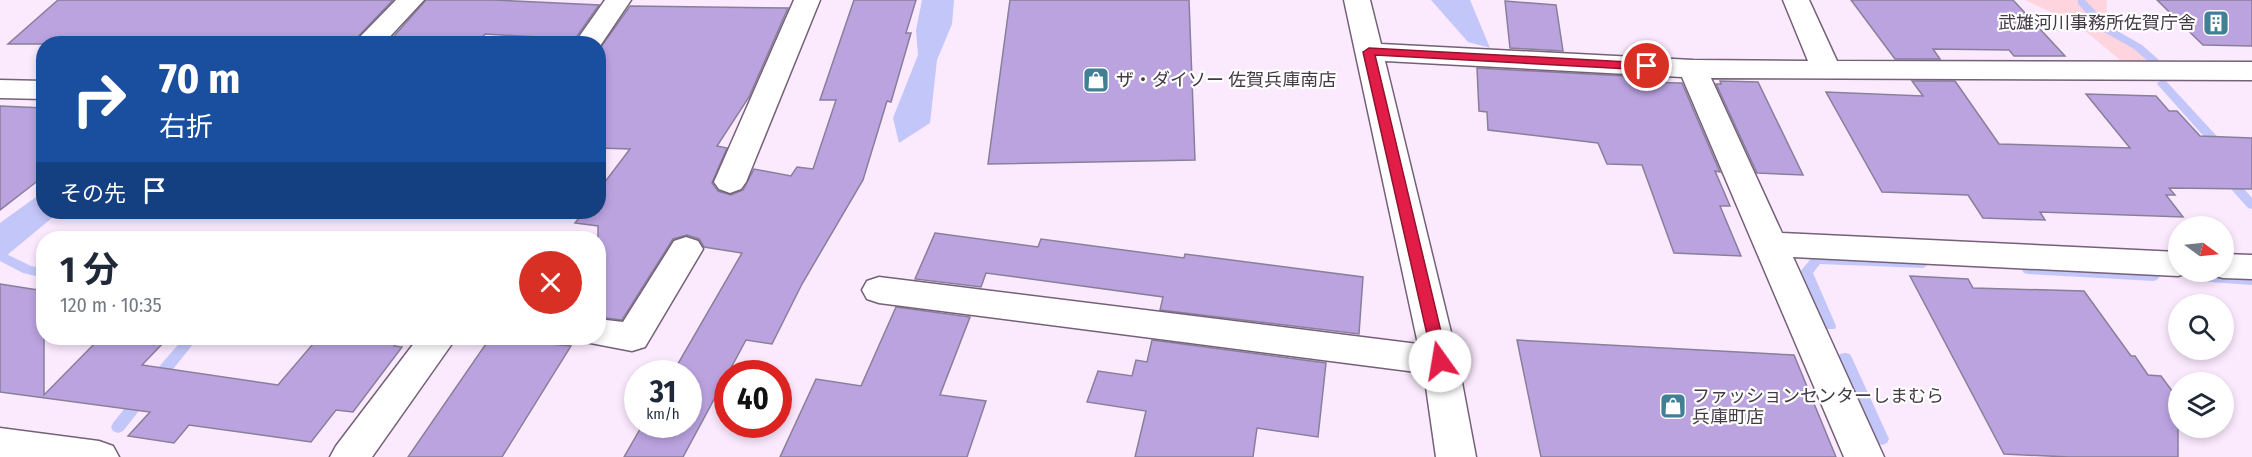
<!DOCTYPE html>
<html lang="ja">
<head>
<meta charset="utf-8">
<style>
  :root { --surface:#fff; --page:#f6f6f7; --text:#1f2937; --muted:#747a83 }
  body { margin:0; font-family:"Fira Sans Condensed","Noto Sans JP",sans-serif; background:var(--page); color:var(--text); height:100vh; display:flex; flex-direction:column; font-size:22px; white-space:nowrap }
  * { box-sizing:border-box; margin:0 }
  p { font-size:20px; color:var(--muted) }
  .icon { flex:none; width:33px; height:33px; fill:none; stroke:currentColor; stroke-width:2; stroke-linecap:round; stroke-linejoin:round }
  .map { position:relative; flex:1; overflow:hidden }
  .drawer { position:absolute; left:36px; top:231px; width:570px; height:114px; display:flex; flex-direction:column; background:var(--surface); border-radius:24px; box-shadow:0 3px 9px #0003 }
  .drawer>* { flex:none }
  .guide { position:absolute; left:36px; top:36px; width:570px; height:183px; border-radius:24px; box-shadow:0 3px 9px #0003; background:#1a4fa0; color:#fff; overflow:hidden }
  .needle { width:39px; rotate:105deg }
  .tools { position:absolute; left:2168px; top:216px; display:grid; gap:12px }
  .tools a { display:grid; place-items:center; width:66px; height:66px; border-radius:50%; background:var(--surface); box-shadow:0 3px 9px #0003; font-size:30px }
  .speed { position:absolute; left:624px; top:360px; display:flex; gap:12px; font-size:30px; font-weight:700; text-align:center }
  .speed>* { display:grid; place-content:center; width:78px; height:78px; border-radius:50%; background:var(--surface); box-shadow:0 3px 9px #0003; line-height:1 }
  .speed small { font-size:15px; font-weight:400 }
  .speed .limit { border:9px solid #d22; background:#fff; color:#111 }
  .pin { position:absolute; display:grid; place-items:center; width:51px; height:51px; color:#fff; margin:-26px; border:3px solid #fff; border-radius:50%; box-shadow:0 2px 6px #0007 }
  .me { position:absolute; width:66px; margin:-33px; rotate:347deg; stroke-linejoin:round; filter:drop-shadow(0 0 4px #0008) }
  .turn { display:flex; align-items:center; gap:21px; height:126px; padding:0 24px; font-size:27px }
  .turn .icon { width:78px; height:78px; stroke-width:2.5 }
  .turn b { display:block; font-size:42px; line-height:51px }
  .then { display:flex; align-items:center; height:57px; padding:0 24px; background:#0003; gap:12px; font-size:22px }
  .round { display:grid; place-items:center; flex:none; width:63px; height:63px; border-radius:32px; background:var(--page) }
  .summary { display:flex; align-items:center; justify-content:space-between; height:102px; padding:0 24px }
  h1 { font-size:36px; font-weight:700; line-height:45px }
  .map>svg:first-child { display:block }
</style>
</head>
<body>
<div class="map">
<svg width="2252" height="457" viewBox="0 0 2252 457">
  <rect width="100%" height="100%" fill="#fbe9fe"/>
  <polygon fill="#fed5df" points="2025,0 2107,0 2106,20 2155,62 2132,70 2078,25"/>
  <g fill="#c3c6f9">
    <polygon points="922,0 954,0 952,24 937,60 930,123 899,143 893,118 918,55 916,30"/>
    <polygon points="1431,0 1470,0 1490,48 1468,42"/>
    <polygon points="43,192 44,212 59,212 0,261 0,223"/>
  </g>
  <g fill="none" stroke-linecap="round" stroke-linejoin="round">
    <g fill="#c3c6f9" fill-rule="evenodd">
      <polygon points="2078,0 2085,0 2112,28 2142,45 2159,60 2160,62 2159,64 2151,64 2134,49 2104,32 2078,4"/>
      <polygon points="2162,80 2166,81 2224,144 2226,147 2224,150 2216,150 2158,85 2157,83"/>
      <polygon points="2227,173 2231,174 2252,198 2252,209 2248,208 2223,180 2221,177"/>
      <polygon points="0,251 31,266 44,269 44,278 23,273 0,261"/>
      <polygon points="1817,255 1923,260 1929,264 1923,268 1820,264 1813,273 1836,326 1835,329 1825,329 1824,326 1800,272 1813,256"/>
      <polygon points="2028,266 2154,271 2158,273 2160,276 2158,279 2154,281 2028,274 2024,273 2022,270 2024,267"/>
      <polygon points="2201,273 2252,275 2252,285 2197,281 2195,278 2197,275"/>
      <polygon points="184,338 198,338 161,384 156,385 151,384 149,380 151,376"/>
      <polygon points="1845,353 1850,354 1852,358 1889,439 1887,443 1882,445 1877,443 1875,439 1838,358 1840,354"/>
      <polygon points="141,393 146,394 148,398 146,402 123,431 118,433 113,431 111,427 113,423 136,394"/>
    </g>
  </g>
  <g fill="#bba3e0" stroke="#897f9a" stroke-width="1.5">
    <polygon points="58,0 393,0 351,44 8,44"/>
    <polygon points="426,0 494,0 599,5 575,39 485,34 480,41 466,40 463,44 387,44"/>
    <polygon points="854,0 916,0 906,33 911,33 891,102 887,101 863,180 802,284 772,344 746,340 683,457 624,457 643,424 688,424 688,374 672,374 742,253 704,247 699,239 687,235 673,239 622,320 598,317 598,226 575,223 584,212 598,212 598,191 630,149 598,148 598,51 630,6 788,8 749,97 717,146 727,148 712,183 718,191 731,195 743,190 754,169 791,176 797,167 813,169 836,100 820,100"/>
    <polygon points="1010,0 1189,0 1195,160 988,164"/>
    <polygon points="1851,0 2013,0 2065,56 2014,56 2009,50 1933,49 1940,59 1895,59"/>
    <polygon points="2157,0 2252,0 2252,46 2203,45"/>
    <polygon points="1505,1 1556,5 1563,51 1510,48"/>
    <polygon points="1477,68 1626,76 1629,82 1682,83 1720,172 1715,171 1730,206 1720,206 1741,256 1674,253 1642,165 1607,164 1598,143 1488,130 1487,112 1479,111"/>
    <polygon points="1720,81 1758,82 1803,175 1757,173 1716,84 1721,84"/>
    <polygon points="1912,81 1955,81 1999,144 2130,148 2086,94 2156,96 2169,111 2177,111 2200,136 2252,138 2252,189 2169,188 2175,195 2166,195 2183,217 2040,212 2045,220 1983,218 1968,195 1882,192 1826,92 1923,96"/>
    <polygon points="0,106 44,108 44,176 0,210"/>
    <polygon points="935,233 1038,247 1041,239 1184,258 1185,254 1363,277 1359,334 1160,310 1163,297 986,273 981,287 915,279"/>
    <polygon points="1910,276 1968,279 1973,288 2084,291 2131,356 2135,356 2148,375 2161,376 2178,399 2178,457 2069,457 2004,454"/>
    <polygon points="0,284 44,291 44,395 100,338 168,338 142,365 278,385 318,338 345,341 348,338 400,338 394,346 402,347 353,412 336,410 311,442 189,425 174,443 128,436 150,412 0,392"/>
    <polygon points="896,307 970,317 940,395 986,401 967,457 780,457 816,379 861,386"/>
    <polygon points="490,338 571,346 502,457 408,457"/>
    <polygon points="1152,340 1326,363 1318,437 1257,428 1253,457 1135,457 1146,411 1087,402 1098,371 1132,376 1136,360 1147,362"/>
    <polygon points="1517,340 1794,355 1836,457 1541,457"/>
  </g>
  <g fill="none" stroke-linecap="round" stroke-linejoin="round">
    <defs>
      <g id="minor">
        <polygon points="396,0 424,0 383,44 353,44"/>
        <polygon points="605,0 631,0 598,49 598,44 574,44"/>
        <polygon points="794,0 820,0 746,182 741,189 730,193 719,189 714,182"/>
        <polygon points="1344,0 1370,0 1381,44 1693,60 1808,61 1783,0 1809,0 1837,61 2252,62 2252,80 1711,78 1782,233 2178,252 2178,272 2191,272 2178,276 1793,257 1884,457 1844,457 1682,77 1385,61 1458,361 1476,457 1436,457 1424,373 879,303 867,299 862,290 867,281 879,277 1418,344"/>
        <polygon points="0,80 44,81 44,99 0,98"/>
        <polygon points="686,237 698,241 703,249 645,347 632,351 585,342 583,338 598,338 598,319 623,322 674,241"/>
        <polygon points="2223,254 2252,255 2252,279 2223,278 2211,275 2209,272 2223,272"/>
        <polygon points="418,338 456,338 372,457 330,457 336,446"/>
        <polygon points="0,428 99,441 113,446 119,457 0,457"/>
      </g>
    </defs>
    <use href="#minor" stroke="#746077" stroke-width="3"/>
    <use href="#minor" fill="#fff" fill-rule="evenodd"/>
  </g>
  <polygon fill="#e11d48" stroke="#92132f" stroke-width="1.5" points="1369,48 1647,63 1653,66 1647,70 1375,55 1448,361 1446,365 1435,365 1433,361 1363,52"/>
  <defs>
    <symbol id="building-square" viewBox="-11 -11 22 22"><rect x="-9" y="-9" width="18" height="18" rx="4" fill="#417f95" stroke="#fff"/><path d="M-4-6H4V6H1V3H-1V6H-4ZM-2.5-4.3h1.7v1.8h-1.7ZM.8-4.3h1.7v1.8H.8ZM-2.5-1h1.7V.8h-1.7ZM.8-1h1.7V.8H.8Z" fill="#fff"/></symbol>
    <symbol id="shop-square" viewBox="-11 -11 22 22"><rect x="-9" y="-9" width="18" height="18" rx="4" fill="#417f95" stroke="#fff"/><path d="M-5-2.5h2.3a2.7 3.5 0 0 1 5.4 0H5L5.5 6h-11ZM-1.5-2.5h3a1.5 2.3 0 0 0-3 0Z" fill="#fff"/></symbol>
  </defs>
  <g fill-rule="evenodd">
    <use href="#building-square" x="2201" y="8" width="30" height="30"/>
    <use href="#shop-square" x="1081" y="65" width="30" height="30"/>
    <use href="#shop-square" x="1658" y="391" width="30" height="30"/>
  </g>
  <g text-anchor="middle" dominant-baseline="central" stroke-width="4.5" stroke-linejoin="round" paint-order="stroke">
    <g font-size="18" fill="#423943" stroke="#fff" text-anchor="start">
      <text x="2196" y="23" text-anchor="end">武雄河川事務所佐賀庁舎</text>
      <text x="1116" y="80">ザ・ダイソー 佐賀兵庫南店</text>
      <text x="1692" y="396">ファッションセンターしまむら<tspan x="1692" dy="21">兵庫町店</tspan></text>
    </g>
  </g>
</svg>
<div class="tools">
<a><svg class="needle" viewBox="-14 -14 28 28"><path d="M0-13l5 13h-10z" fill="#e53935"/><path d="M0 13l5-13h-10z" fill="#747a83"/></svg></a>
<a><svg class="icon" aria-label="search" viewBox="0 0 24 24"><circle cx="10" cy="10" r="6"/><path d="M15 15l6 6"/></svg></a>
<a><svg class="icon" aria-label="layers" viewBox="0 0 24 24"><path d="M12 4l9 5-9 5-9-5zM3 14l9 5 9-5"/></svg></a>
</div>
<div class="speed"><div>31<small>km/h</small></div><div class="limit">40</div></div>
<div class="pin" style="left:1647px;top:66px;background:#d93025"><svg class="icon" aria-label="arrive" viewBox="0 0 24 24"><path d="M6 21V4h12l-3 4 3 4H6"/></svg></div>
<svg class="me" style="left:1440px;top:361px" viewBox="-20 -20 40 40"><circle r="19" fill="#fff"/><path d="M0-13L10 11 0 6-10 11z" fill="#e11d48"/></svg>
<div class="guide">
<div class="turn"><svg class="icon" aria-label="right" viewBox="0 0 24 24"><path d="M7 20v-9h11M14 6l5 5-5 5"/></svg><div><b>70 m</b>右折</div></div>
<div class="then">その先<svg class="icon" aria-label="arrive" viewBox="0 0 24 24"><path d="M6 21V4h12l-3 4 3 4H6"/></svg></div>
</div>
<section class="drawer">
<div class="summary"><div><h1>1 分</h1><p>120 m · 10:35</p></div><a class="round" style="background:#d93025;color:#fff"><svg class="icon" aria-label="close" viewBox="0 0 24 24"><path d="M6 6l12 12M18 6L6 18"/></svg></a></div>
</section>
</div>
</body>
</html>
